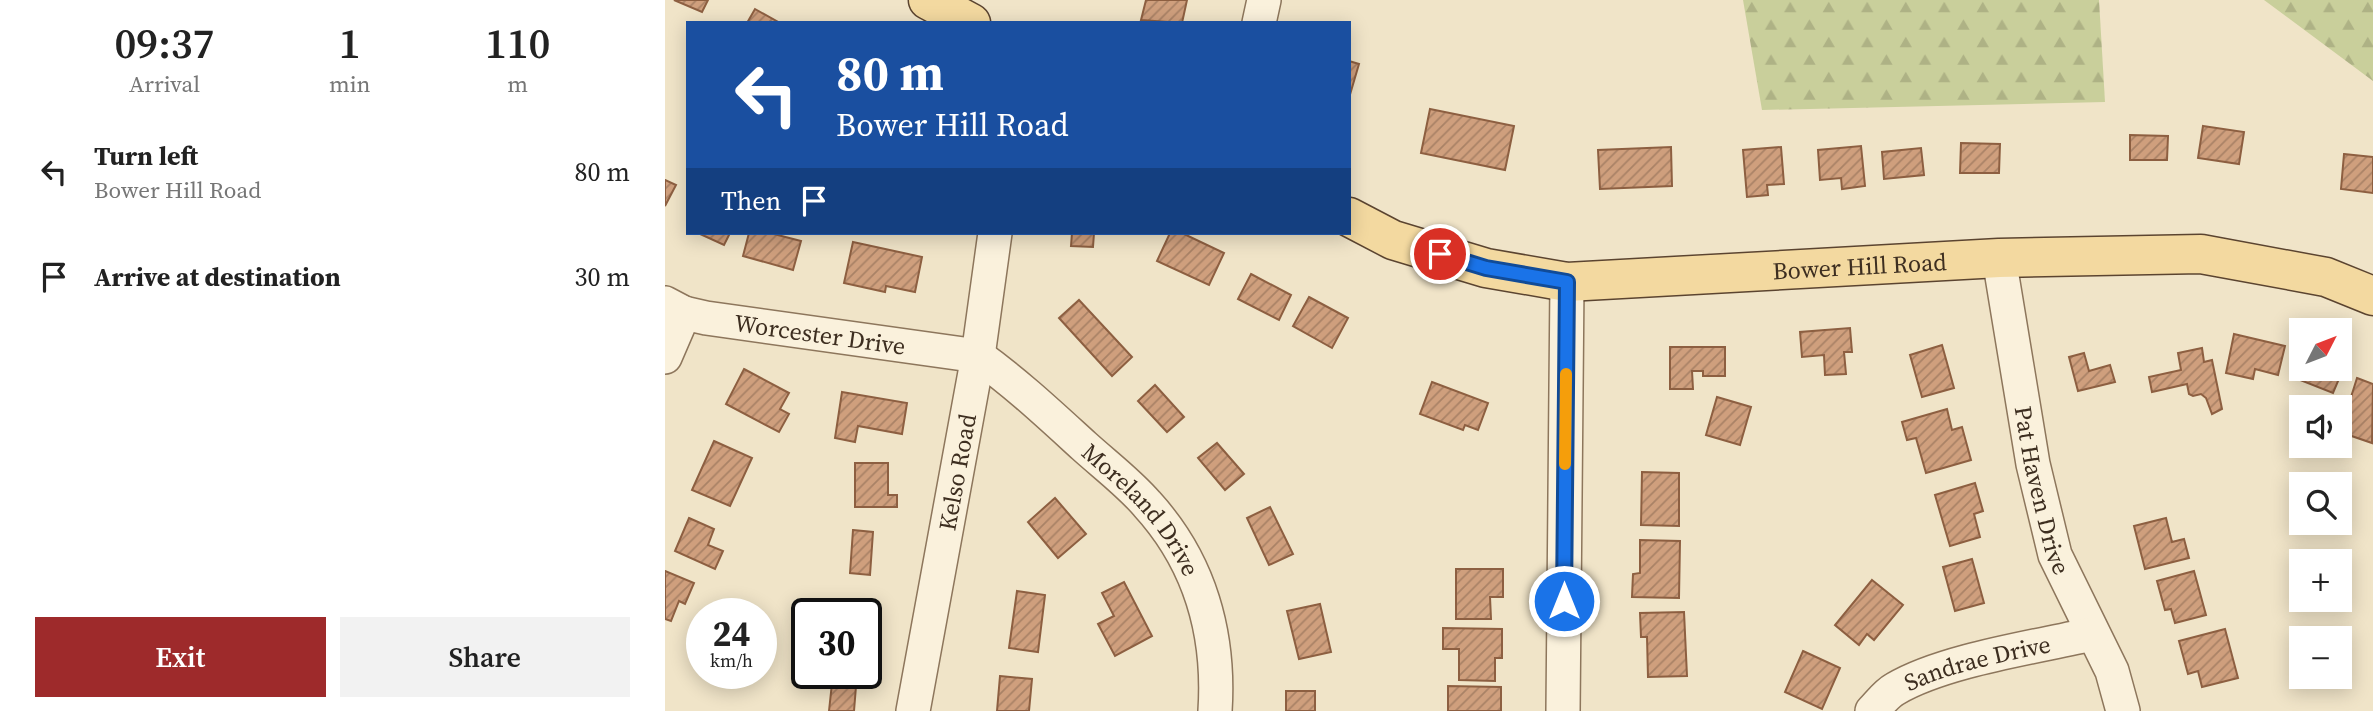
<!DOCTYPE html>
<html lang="en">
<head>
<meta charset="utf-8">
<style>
  :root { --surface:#fff; --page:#f2f2f2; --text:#222; --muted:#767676; --accent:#9e2a2b }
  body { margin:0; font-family:"Source Serif 4",serif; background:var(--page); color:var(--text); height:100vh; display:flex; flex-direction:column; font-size:26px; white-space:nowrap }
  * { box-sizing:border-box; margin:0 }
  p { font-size:23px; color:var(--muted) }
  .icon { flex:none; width:38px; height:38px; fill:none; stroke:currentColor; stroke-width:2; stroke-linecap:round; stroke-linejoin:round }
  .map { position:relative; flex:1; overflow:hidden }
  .panel { display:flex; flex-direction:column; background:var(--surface); width:665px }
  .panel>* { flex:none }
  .top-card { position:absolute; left:21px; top:21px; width:665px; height:214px; border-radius:0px; box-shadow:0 4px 18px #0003; background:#1a4fa0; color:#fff; overflow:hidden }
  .needle { width:46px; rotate:48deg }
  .fabs { position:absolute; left:1624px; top:318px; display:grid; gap:14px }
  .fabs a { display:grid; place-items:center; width:63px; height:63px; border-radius:0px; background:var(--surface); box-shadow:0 4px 18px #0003; font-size:35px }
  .speed { position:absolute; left:21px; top:598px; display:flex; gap:14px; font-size:35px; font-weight:700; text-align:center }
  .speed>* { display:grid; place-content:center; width:91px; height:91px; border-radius:50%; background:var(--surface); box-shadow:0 4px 18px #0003; line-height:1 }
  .speed small { font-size:18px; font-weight:400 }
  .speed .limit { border:4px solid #111; border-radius:10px; background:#fff; color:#111 }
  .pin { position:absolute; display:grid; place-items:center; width:60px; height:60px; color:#fff; margin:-30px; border:4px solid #fff; border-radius:50%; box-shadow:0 2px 7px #0007 }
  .me { position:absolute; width:77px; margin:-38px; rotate:0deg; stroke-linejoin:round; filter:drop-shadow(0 0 5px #0008) }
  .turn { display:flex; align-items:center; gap:24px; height:147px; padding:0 35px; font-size:32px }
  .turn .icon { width:91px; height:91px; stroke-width:2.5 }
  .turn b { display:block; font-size:49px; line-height:60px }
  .then { display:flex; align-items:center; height:66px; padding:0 35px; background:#0003; gap:14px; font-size:26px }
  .eta { display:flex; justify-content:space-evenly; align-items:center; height:119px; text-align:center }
  .eta b { font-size:42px; font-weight:600; line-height:49px }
  .cta { display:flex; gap:14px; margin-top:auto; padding:14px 35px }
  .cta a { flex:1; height:80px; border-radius:0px; background:var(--accent); color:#fff; font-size:28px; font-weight:600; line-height:80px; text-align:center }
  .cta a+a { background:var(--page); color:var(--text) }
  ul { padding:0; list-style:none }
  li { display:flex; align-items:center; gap:21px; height:105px; padding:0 35px }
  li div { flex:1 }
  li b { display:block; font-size:26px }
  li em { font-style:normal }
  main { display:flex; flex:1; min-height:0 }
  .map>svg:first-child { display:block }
</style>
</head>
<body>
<main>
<section class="panel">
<div class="eta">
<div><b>09:37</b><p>Arrival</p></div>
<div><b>1</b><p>min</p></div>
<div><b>110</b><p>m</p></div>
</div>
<ul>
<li><svg class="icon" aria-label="left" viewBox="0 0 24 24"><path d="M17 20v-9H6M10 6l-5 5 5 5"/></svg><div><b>Turn left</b><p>Bower Hill Road</p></div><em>80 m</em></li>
<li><svg class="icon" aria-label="arrive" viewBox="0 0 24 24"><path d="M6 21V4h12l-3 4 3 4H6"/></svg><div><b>Arrive at destination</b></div><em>30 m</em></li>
</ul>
<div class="cta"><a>Exit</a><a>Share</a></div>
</section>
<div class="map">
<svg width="1708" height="711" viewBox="0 0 1708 711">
  <defs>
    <pattern id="forest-firs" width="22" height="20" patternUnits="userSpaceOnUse" patternTransform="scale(1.75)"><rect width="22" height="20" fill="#c9cf9b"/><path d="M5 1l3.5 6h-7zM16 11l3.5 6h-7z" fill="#aeb285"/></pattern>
    <pattern id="building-hatch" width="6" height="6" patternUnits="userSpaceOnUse" patternTransform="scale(1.75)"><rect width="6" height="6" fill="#cf9f7d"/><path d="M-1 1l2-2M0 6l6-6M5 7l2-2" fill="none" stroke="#a98266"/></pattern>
  </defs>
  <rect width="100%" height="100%" fill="#f0e4c8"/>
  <g fill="url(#forest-firs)">
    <polygon points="1078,0 1434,0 1440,102 1097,110"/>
    <polygon points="1599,0 1708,0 1708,81"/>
  </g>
  <g fill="url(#building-hatch)" stroke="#8d5f41" stroke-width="2">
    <polygon points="9,0 43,0 37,12"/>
    <polygon points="481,0 522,0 517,23 476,20"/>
    <polygon points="90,9 115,23 82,23"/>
    <polygon points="684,61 694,64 684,98"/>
    <polygon points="765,109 849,126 840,170 756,153"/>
    <polygon points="1538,126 1579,132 1574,164 1533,158"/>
    <polygon points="1465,135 1503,136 1502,160 1465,160"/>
    <polygon points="1296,143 1335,144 1334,173 1295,173"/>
    <polygon points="1196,146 1200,186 1177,189 1176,178 1155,180 1153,150"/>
    <polygon points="1006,147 1007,186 935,189 933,150"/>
    <polygon points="1116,147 1119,184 1102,185 1103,195 1082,197 1078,150"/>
    <polygon points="1256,148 1259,175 1219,179 1217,152"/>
    <polygon points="1679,154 1708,157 1708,193 1676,189"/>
    <polygon points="0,180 11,185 0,206"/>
    <polygon points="33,233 65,233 59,245"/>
    <polygon points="84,233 105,233 136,241 128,270 78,256"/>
    <polygon points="407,233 429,233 428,247 406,246"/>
    <polygon points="505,233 517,233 559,253 544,285 492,261"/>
    <polygon points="188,242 257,257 250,292 221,286 220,292 179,283"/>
    <polygon points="586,274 626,295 614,320 573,299"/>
    <polygon points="644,297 683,318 667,348 628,326"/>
    <polygon points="414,300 467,357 447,376 394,318"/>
    <polygon points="1185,328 1187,352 1179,352 1181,374 1160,375 1159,355 1137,357 1135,332"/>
    <polygon points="1569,334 1620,346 1613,375 1590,369 1588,379 1561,373"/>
    <polygon points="1277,345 1289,388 1257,397 1245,355"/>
    <polygon points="1005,347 1060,347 1060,376 1038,376 1038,371 1027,371 1028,389 1005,389"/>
    <polygon points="1537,348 1539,362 1547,360 1557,409 1547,414 1541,398 1536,394 1528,396 1524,394 1522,384 1487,392 1484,377 1516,370 1513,353"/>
    <polygon points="1419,353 1424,371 1445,365 1450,382 1413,391 1404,357"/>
    <polygon points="1675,366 1679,367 1668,393 1635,380 1639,369 1675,369"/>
    <polygon points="79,369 124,393 115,409 124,414 114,432 61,404"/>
    <polygon points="1692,378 1708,384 1707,443 1675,432"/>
    <polygon points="767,382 823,403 813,430 800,425 798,430 755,414"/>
    <polygon points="490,385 519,417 502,432 473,401"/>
    <polygon points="177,392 242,403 237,434 193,426 190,442 170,438"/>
    <polygon points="1052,397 1086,407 1075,445 1041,435"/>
    <polygon points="1282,409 1287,430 1297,427 1306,460 1261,473 1251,438 1242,440 1237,422"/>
    <polygon points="49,441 87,458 65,506 27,490"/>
    <polygon points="552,443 579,474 560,490 533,458"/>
    <polygon points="190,463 223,463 223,495 232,495 232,507 190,507"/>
    <polygon points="977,472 1014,473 1014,526 976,525"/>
    <polygon points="1310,483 1318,511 1309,514 1315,537 1285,546 1270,495"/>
    <polygon points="390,498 421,534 393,558 363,522"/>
    <polygon points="605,507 628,554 604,565 582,518"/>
    <polygon points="24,518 49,529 43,545 58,551 50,569 10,551"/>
    <polygon points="1501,518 1507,542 1519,539 1524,558 1480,569 1469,526"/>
    <polygon points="188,530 208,532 205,575 185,573"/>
    <polygon points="975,540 1015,541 1014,598 967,597 968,574 975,573"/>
    <polygon points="1307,559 1319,603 1290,611 1278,567"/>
    <polygon points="791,569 838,569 838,597 825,597 826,619 791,619"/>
    <polygon points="0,571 29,583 20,604 14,601 6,621 0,619"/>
    <polygon points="1529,571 1541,615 1510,623 1506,609 1500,610 1492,581"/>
    <polygon points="1207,580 1238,605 1209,640 1202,634 1194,645 1170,625"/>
    <polygon points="459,582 487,636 450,656 433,624 449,616 437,593"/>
    <polygon points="352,591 380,595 373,652 344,648"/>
    <polygon points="655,604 666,652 634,659 622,611"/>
    <polygon points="172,608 207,612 202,653 201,614 172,614"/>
    <polygon points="1019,612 1022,676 983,677 982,637 976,637 975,613"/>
    <polygon points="778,628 837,629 837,658 830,658 830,681 794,680 794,649 778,649"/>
    <polygon points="1560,629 1573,678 1537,687 1533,671 1523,674 1514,641"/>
    <polygon points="1138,651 1175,668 1157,709 1120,692"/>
    <polygon points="168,674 192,674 189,711 164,711"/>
    <polygon points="335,676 367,679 364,711 332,711"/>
    <polygon points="783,686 836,687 836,711 783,711"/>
    <rect x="621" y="691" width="29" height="20"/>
  </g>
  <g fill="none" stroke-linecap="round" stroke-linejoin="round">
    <defs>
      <g id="minor">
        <polyline points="594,23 599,0"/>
        <path id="s1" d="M1334,258L1368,464L1390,555L1447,671L1458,711"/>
        <path id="s2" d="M0,303L19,313L41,318L313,356C351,383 385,415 419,446C440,465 464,483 482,504C535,562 555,634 550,711"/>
        <polyline points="0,357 19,313"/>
        <path id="s3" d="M248,711L313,356L330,233"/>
        <polyline points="898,711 902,282"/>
        <path id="s4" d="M1207,711C1214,704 1221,694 1230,689C1279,660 1371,647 1427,634"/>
      </g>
      <g id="major">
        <polyline points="263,0 306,23"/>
        <path id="s5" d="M684,217L728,240L821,268L902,282L1334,258L1536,254L1661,277L1708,296"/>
      </g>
    </defs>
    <use href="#minor" stroke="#8d765c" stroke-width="36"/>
    <use href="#major" stroke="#5b4430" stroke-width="41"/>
    <use href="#minor" stroke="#faf1dc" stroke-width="33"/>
    <use href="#major" stroke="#f3d9a0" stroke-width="38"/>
  </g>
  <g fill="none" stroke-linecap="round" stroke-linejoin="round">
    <defs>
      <polyline id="route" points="775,254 821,268 902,282 899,601"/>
    </defs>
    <use href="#route" stroke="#114b97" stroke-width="18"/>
    <use href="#route" stroke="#1a73e8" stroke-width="12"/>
    <polyline stroke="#f59e0b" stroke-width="12" points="900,464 901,374"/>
  </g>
  <g text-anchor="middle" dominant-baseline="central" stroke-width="5" stroke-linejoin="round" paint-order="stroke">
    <g font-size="24" fill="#3d2e20" stroke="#f7eed8">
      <text stroke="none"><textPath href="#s5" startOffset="522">Bower Hill Road</textPath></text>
      <text stroke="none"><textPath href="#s2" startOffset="159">Worcester Drive</textPath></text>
      <text stroke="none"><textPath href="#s3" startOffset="243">Kelso Road</textPath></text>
      <text stroke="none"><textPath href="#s1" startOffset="236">Pat Haven Drive</textPath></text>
      <text stroke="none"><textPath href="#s2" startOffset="544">Moreland Drive</textPath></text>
      <text stroke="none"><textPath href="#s4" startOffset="119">Sandrae Drive</textPath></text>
    </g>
  </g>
</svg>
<div class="fabs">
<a><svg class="needle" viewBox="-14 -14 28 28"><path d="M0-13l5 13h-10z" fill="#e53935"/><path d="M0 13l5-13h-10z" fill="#767676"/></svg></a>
<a><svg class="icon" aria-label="sound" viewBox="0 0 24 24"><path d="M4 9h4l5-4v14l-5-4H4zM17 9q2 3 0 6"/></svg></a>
<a><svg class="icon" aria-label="search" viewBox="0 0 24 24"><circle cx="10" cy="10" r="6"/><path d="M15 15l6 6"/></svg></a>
<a>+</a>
<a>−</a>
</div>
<div class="speed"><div>24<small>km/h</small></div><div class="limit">30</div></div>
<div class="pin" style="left:775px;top:254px;background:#d93025"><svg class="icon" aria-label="arrive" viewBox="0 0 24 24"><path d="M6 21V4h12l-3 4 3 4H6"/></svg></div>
<svg class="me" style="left:899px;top:601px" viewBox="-20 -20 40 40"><circle r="17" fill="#1a73e8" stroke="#fff" stroke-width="3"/><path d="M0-11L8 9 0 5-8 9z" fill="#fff"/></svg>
<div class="top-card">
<div class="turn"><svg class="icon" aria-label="left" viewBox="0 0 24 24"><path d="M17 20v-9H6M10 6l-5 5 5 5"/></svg><div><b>80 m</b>Bower Hill Road</div></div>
<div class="then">Then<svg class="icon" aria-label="arrive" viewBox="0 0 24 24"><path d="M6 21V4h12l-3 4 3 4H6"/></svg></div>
</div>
</div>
</main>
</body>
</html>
